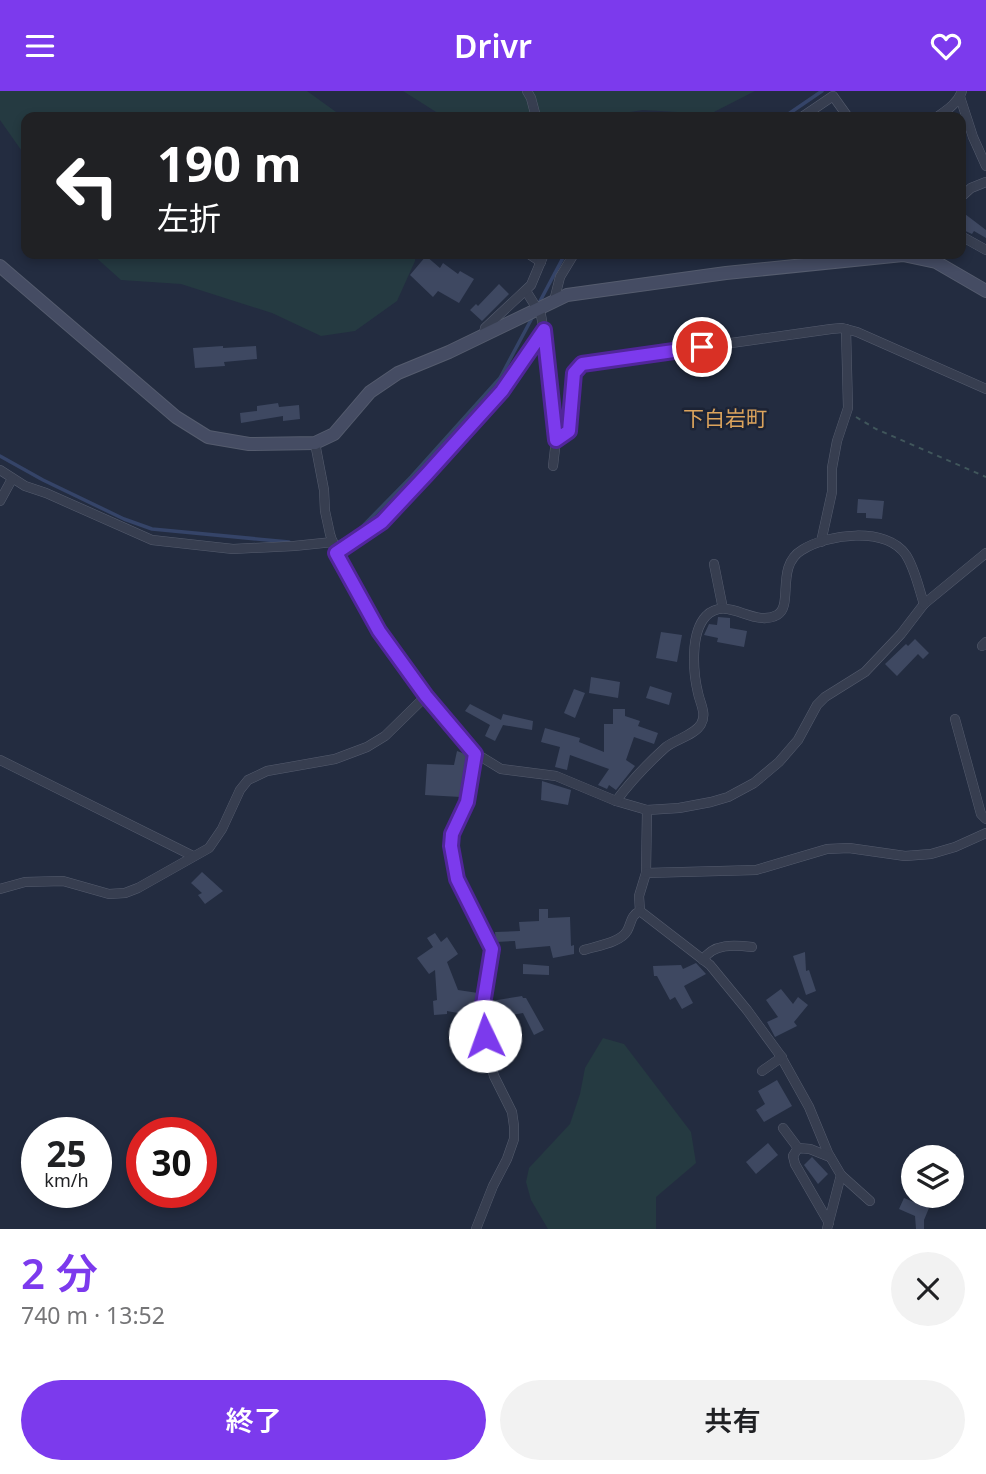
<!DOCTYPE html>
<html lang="ja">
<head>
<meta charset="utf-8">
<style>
  :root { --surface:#fff; --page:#f2f2f2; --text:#202124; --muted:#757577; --accent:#7c3aed }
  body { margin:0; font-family:"Noto Sans","Noto Sans JP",sans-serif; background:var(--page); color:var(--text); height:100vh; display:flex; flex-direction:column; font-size:26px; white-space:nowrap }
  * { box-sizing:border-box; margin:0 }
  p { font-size:23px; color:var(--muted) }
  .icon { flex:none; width:38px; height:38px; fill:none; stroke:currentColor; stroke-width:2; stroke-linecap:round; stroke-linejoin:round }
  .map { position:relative; height:1138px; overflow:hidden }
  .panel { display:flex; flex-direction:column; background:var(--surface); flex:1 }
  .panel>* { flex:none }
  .banner { position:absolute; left:21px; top:21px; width:945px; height:147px; border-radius:14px; box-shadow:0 4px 10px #0003; background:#202124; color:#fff; overflow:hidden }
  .tools { position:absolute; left:901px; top:1054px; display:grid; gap:14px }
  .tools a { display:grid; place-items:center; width:63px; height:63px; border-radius:50%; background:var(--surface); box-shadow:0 4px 10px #0003; font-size:35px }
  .speed { position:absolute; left:21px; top:1026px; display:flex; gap:14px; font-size:35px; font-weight:700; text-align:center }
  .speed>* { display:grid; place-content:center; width:91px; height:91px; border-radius:50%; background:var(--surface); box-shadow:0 4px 10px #0003; line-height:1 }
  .speed small { font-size:18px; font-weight:400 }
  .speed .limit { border:10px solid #d22; background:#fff; color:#111 }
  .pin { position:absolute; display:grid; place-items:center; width:60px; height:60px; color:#fff; margin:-30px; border:4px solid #fff; border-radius:50%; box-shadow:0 2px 7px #0007 }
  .me { position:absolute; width:77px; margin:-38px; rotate:357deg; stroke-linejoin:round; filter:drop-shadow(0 0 5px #0008) }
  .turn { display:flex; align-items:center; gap:24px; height:147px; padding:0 21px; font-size:32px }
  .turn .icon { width:91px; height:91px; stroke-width:2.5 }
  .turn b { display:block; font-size:49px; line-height:60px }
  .round { display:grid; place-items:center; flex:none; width:74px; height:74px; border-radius:37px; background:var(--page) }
  .summary { display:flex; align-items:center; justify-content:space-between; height:119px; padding:0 21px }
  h1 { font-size:42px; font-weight:600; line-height:52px; color:var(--accent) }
  .primary-button { display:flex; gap:14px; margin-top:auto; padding:14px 21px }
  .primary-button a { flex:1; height:80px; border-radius:42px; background:var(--accent); color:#fff; font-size:28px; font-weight:600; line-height:80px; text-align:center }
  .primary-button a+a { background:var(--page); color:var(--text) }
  header { display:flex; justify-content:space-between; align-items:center; height:91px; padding:0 21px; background:var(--accent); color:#fff; font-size:32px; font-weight:600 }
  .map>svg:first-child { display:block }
</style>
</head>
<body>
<header><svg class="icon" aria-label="menu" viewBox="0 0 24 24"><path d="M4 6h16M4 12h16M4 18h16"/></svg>Drivr<svg class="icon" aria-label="heart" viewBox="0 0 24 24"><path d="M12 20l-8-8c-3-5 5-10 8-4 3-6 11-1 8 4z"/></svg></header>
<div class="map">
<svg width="986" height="1138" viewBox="0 0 986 1138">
  <rect width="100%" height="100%" fill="#232c40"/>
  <g fill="#253a41">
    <polygon points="0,0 307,0 343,26 26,26 26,66 0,29"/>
    <polygon points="403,0 755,0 710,23 643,19 598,26 444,26"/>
    <polygon points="92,163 415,163 415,170 397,210 355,240 321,245 272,222 181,193 121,189"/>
    <polygon points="603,947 624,953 691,1041 696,1072 656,1106 656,1138 548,1138 531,1109 526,1091 529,1077 570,1033 580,1003 585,977"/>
  </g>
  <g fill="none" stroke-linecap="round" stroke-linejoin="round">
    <g stroke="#354468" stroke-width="3.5">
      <polyline points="784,26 822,0"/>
      <polyline points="538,214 565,163"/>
      <polyline points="0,365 43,389 124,428 152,438 289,451"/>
      <polyline points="335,453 356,442 411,386 500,287 532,227"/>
    </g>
  </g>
  <g fill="#3e4861">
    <polygon points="961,120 986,139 986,147 974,140 972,143 961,138"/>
    <polygon points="426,165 440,177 443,172 458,183 460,180 474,188 459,212 438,200 433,206 410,184"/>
    <polygon points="499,193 509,203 482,230 470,219 476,213 478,215"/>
    <polygon points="223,255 223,257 256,255 257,268 224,271 225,275 195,277 193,257"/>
    <polygon points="278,312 279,316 299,314 300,328 283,330 283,325 241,332 240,322 257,320 257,315"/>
    <polygon points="858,408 884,410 882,428 866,427 866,422 857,422"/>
    <polygon points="718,526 730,527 730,537 747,540 744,556 717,551 718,547 704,544 709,533 717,534"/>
    <polygon points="661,541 682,544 677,571 656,567"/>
    <polygon points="915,548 929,562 923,568 918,563 897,585 885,573 906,553 908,555"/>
    <polygon points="591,586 620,591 618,607 589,602"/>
    <polygon points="650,595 672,602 669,614 646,607"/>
    <polygon points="574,598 585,602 575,627 564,622"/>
    <polygon points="470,613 501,629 503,623 533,630 532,639 503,634 495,650 485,645 490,634 465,620"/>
    <polygon points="613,618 625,618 625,625 640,630 638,635 658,642 654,653 634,646 626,669 635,675 616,699 609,694 607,698 598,694 609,678 570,664 567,679 555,676 560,656 541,651 545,637 580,647 579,651 604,661 604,633 613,633"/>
    <polygon points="457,660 468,664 461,706 425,704 427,673 454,674"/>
    <polygon points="542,690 571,699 568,714 541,709"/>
    <polygon points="202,781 223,800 205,813 198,804 202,802 191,792"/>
    <polygon points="539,818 548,818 548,827 570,826 571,855 574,854 574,863 553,867 550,855 516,858 515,850 496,851 495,841 520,840 519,831 539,830"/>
    <polygon points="435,842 441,851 447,846 458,863 447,871 458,899 478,902 474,925 447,920 447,923 434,924 433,910 437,909 435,879 429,883 417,867 433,856 427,847"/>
    <polygon points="805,861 806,880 809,879 816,900 806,904 793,865"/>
    <polygon points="696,872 706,883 684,895 693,912 682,918 675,906 670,909 657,885 654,885 653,875 681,874 683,878"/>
    <polygon points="523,873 549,875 549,884 523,883"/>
    <polygon points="781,898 793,913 798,906 808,914 794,931 797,935 775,946 767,931 778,926 766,909"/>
    <polygon points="522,905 523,907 526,907 544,939 534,944 523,922 490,928 491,910"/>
    <polygon points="777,989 792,1015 764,1031 756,1019 765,1013 758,1000"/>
    <polygon points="768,1052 778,1064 756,1083 746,1071"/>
    <polygon points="812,1066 828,1083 818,1093 804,1074"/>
    <polygon points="904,1107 929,1117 924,1129 924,1138 916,1138 915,1125 899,1118"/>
  </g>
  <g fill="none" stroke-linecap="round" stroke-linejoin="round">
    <defs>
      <g id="street">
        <polyline points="527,0 531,7 536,26"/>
        <polyline points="960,6 973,46 986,75"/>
        <polyline points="802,26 833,5 848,26"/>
        <path d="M937,26C947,19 958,12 962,0"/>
        <polyline points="961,106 971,97 986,91"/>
        <polyline points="961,145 986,159"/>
        <polyline points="529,163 541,171"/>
        <polyline points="526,200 541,224 549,270 556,349 553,375"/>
        <polyline points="554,210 560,186 574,163"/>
        <polyline points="484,243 485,237 531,194 544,163"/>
        <polyline points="556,349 569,340 574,282 582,273 831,238 842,237 857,241 986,298"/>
        <polyline points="315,352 324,399 325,420 330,443 336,462 357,503 379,540 426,605 475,662 501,678 556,685 616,710 647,719 679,717 711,711 728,706 754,692 779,671 798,649 817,614 825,606 865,581 901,543 924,513 986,462"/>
        <polyline points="0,379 25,395 46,402 152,449 233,458 294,455 333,451"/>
        <polyline points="0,410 12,388"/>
        <polyline points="821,451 832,401 832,377 837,350 848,317 846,238"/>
        <polyline points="336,462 381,431 427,383 502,300 544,239"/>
        <polyline points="714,473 723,518"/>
        <polyline points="982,555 986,551"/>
        <polyline points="955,628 981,723 986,728"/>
        <polyline points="475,662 467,711 452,743 451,755 457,787 492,858 480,932 494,985 512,1021 514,1035 514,1048 507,1068 493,1095 476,1138"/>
        <polyline points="0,669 193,765"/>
        <path d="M616,710C631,690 647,673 666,656C676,648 695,644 701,633C707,623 700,612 698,602C693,581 690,542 706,525C727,504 754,537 777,524C794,515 775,475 802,459C827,443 886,435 906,464C915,478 919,498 924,513"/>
        <polyline points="647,719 646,782 639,805 640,820 710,874 747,919 780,964 809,1016 828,1062 841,1084 827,1138"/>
        <polyline points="646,782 756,779 827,758 849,757 905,765 931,763 955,756 986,742"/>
        <polyline points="0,798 25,791 63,790 109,803 125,802 138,797 209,757 222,738 240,699 248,689 267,680 335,668 367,656 385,645 426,605"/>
        <path d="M584,859C596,855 620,852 627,840C632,831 630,825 640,820"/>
        <path d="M703,869C713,852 735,854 752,856"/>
        <polyline points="762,980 782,966"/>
        <polyline points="783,1037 798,1057"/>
        <polyline points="841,1084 870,1110"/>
        <polyline points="829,1132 795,1073 793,1065 798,1057 810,1058 830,1066"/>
      </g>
      <polyline id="secondary" points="0,175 176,326 208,346 249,353 315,352 334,343 370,301 398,282 449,261 567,204 726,182 903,164 936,171 986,200"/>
    </defs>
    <use href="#street" stroke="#555c6e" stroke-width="10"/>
    <use href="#secondary" stroke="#555c6e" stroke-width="14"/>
    <polyline stroke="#40565b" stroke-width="2" stroke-dasharray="5 5" stroke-linecap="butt" points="856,326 876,338 986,386"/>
    <use href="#street" stroke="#373e50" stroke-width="9"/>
    <use href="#secondary" stroke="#454c63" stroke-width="12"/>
  </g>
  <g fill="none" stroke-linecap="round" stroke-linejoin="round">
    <defs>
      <polyline id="route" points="485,945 480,932 492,858 457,788 451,755 452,743 467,711 475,663 426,605 379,540 336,462 382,431 427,383 502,300 544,239 556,349 569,340 574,282 582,273 702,256"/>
    </defs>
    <use href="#route" stroke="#51269a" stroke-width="18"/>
    <use href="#route" stroke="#7c3aed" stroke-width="12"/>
  </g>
  <g text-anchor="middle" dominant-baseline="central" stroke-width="5" stroke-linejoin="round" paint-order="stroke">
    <g font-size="21" fill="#dca45d" stroke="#1c2335">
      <text x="725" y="327">下白岩町</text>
    </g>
  </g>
</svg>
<div class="tools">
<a><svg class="icon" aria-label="layers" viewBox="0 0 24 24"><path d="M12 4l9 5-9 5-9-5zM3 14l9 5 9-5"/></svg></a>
</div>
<div class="speed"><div>25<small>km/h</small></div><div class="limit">30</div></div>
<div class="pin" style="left:702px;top:256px;background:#d93025"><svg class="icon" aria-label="arrive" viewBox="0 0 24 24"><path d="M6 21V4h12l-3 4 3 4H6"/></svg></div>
<svg class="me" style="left:485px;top:945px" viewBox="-20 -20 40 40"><circle r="19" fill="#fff"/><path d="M0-13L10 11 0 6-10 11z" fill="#7c3aed"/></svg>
<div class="banner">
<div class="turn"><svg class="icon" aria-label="left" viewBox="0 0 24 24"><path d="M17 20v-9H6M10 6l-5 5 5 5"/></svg><div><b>190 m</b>左折</div></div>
</div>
</div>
<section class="panel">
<div class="summary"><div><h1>2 分</h1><p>740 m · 13:52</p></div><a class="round"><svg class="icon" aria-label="close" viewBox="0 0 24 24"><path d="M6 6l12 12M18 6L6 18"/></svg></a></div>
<div class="primary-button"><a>終了</a><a>共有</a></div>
</section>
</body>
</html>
